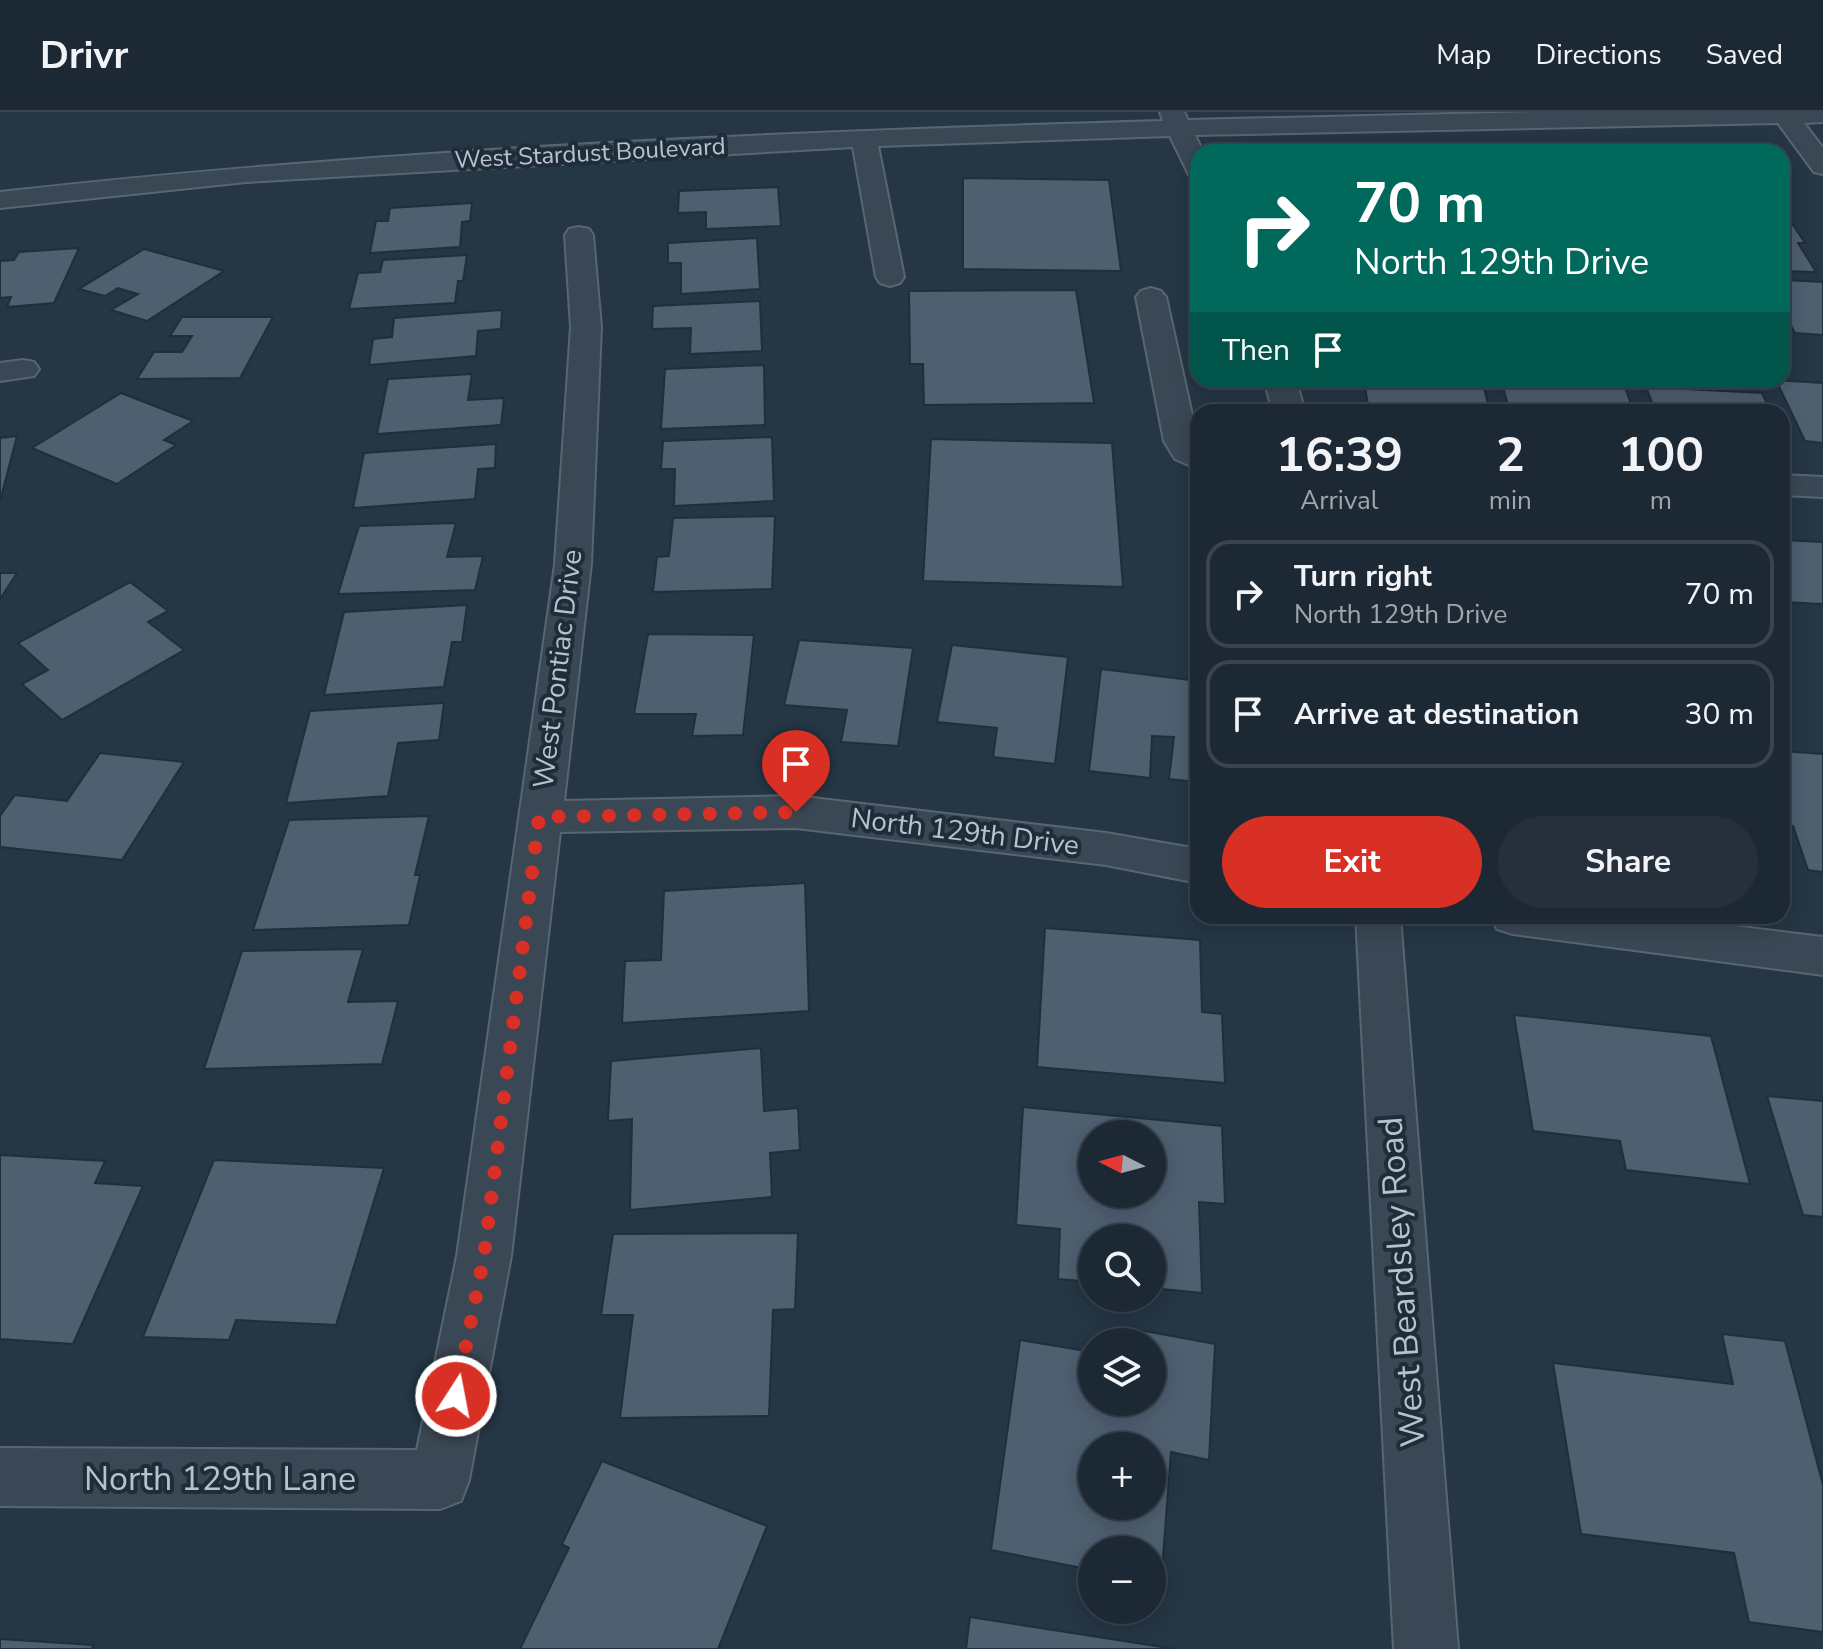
<!DOCTYPE html>
<html lang="en">
<head>
<meta charset="utf-8">
<style>
  :root { --surface:#1c2834; --page:#25303c; --text:#f1f3f6; --muted:#a0a6ac; --line:#3a444f; --accent:#d93025 }
  body { margin:0; font-family:"Nunito Sans",sans-serif; background:var(--page); color:var(--text); height:100vh; display:flex; flex-direction:column; font-size:30px; white-space:nowrap }
  * { box-sizing:border-box; margin:0 }
  p { font-size:26px; color:var(--muted) }
  .icon { flex:none; width:44px; height:44px; fill:none; stroke:currentColor; stroke-width:2; stroke-linecap:round; stroke-linejoin:round }
  .map { position:relative; flex:1; overflow:hidden }
  .drawer { position:absolute; left:1190px; top:292px; width:600px; height:520px; display:flex; flex-direction:column; background:var(--surface); border-radius:24px; box-shadow:0 4px 20px #0003,0 0 0 2px var(--line) }
  .drawer>* { flex:none }
  .hud { position:absolute; left:1190px; top:32px; width:600px; height:244px; border-radius:24px; box-shadow:0 4px 20px #0003,0 0 0 2px var(--line); background:#00695c; color:#fff; overflow:hidden }
  .needle { width:52px; rotate:276deg }
  .fabs { position:absolute; left:1078px; top:1008px; display:grid; gap:16px }
  .fabs a { display:grid; place-items:center; width:88px; height:88px; border-radius:50%; background:var(--surface); box-shadow:0 4px 20px #0003,0 0 0 2px var(--line); font-size:40px }
  .pin { position:absolute; display:grid; place-items:center; width:68px; height:68px; color:#fff; margin:-82px -34px; border-radius:50% 50% 50% 0; rotate:-45deg; box-shadow:0 0 8px #0007 }
  .pin .icon { rotate:45deg }
  .me { position:absolute; width:88px; margin:-44px; rotate:11deg; stroke-linejoin:round; filter:drop-shadow(0 0 6px #0008) }
  .turn { display:flex; align-items:center; gap:28px; height:168px; padding:0 32px; font-size:36px }
  .turn .icon { width:104px; height:104px; stroke-width:2.5 }
  .turn b { display:block; font-size:56px; line-height:68px }
  .then { display:flex; align-items:center; height:76px; padding:0 32px; background:#0003; gap:16px; font-size:30px }
  .eta { display:flex; justify-content:space-evenly; align-items:center; height:136px; text-align:center }
  .eta b { font-size:48px; font-weight:700; line-height:56px }
  .action { display:flex; gap:16px; margin-top:auto; padding:16px 32px }
  .action a { flex:1; height:92px; border-radius:48px; background:var(--accent); color:#fff; font-size:32px; font-weight:700; line-height:92px; text-align:center }
  .action a+a { background:var(--page); color:var(--text) }
  ul { padding:0; list-style:none }
  li { display:flex; align-items:center; gap:24px; height:108px; margin:0 16px 12px; padding:0 16px; border:4px solid var(--line); border-radius:24px }
  li div { flex:1 }
  li b { display:block; font-size:30px }
  li em { font-style:normal }
  header { display:flex; align-items:center; gap:48px; box-sizing:border-box; height:112px; padding:0 40px; background:var(--surface); border-bottom:2px solid var(--line) }
  header strong { font-size:38px }
  nav { display:flex; gap:44px; margin-inline-start:auto; font-size:28px }
  .map>svg:first-child { display:block }
</style>
</head>
<body>
<header>
<strong>Drivr</strong>
<nav><a>Map</a><a>Directions</a><a>Saved</a></nav>
</header>
<div class="map">
<svg width="1823" height="1537" viewBox="0 0 1823 1537">
  <rect width="100%" height="100%" fill="#253645"/>
  <g fill="#4e5f70" stroke="#212e3b" stroke-width="2" fill-rule="evenodd">
    <polygon points="963,66 1109,68 1121,159 963,157"/>
    <polygon points="778,75 781,114 706,117 706,100 678,101 679,79"/>
    <polygon points="472,91 470,109 462,110 460,135 370,141 376,109 388,109 390,96"/>
    <polygon points="1782,104 1787,104 1805,131 1798,131 1816,160 1782,159"/>
    <polygon points="757,126 760,177 681,182 681,151 668,151 668,131"/>
    <polygon points="79,136 54,191 7,195 11,185 0,186 0,149 14,148 19,140"/>
    <polygon points="144,137 224,159 147,209 111,198 138,182 118,176 105,184 79,177"/>
    <polygon points="467,143 463,169 458,169 455,191 349,197 358,161 380,160 383,148"/>
    <polygon points="1782,168 1823,170 1823,223 1795,221 1787,206 1782,206"/>
    <polygon points="1076,178 1094,291 924,293 923,252 910,252 909,179"/>
    <polygon points="760,189 762,239 690,242 691,216 652,217 653,194"/>
    <polygon points="502,198 501,217 478,219 476,244 369,253 373,227 392,225 394,206"/>
    <polygon points="182,205 273,205 240,266 137,267 154,240 182,240 192,224 170,224"/>
    <polygon points="764,253 765,313 661,317 665,257"/>
    <polygon points="472,262 468,288 504,286 501,313 377,322 388,267"/>
    <polygon points="1364,268 1482,268 1490,300 1369,300"/>
    <polygon points="1501,268 1623,270 1634,300 1510,300"/>
    <polygon points="1776,268 1823,271 1823,331 1805,329"/>
    <polygon points="1646,275 1762,281 1771,300 1656,300"/>
    <polygon points="121,281 193,309 164,328 176,333 117,372 32,336"/>
    <polygon points="17,324 0,389 0,326"/>
    <polygon points="772,325 774,389 674,394 675,357 661,357 663,329"/>
    <polygon points="931,327 1112,331 1123,475 923,469"/>
    <polygon points="496,332 495,356 478,357 475,387 353,396 364,341"/>
    <polygon points="775,404 772,477 653,480 657,445 669,444 673,406"/>
    <polygon points="456,411 447,445 483,444 475,478 338,482 359,414"/>
    <polygon points="1782,428 1823,430 1823,492 1782,490"/>
    <polygon points="0,461 17,461 0,487"/>
    <polygon points="130,470 168,499 148,510 184,538 62,608 22,572 48,558 18,531"/>
    <polygon points="467,493 462,530 452,530 444,575 324,583 344,500"/>
    <polygon points="648,522 754,523 743,623 692,624 696,602 634,602"/>
    <polygon points="799,528 913,536 898,634 841,630 847,598 784,593"/>
    <polygon points="952,533 1068,545 1055,652 993,645 997,616 937,610"/>
    <polygon points="1101,557 1198,569 1198,670 1169,667 1174,625 1152,624 1150,666 1089,659"/>
    <polygon points="444,591 439,628 398,631 388,684 286,691 310,599"/>
    <polygon points="1782,639 1823,642 1823,760 1808,758 1793,714 1782,713"/>
    <polygon points="100,641 184,650 122,748 0,735 0,704 15,683 67,689"/>
    <polygon points="429,704 415,763 420,763 409,813 253,818 289,708"/>
    <polygon points="805,771 809,899 622,911 625,849 661,848 664,779"/>
    <polygon points="1045,816 1200,828 1202,900 1222,902 1225,971 1037,955"/>
    <polygon points="363,837 348,890 398,889 382,952 204,957 242,839"/>
    <polygon points="1514,903 1711,924 1750,1072 1626,1058 1620,1029 1533,1019"/>
    <polygon points="761,936 764,999 798,996 800,1038 770,1041 772,1085 630,1098 632,1007 608,1009 611,949"/>
    <polygon points="1767,984 1823,989 1823,1105 1803,1103"/>
    <path d="M1023,995L1222,1014L1225,1092L1199,1090L1202,1181L1152,1176V1126H1092V1170L1058,1167L1060,1117L1016,1113ZM1092,1022H1152V1082H1092Z"/>
    <polygon points="0,1043 105,1049 95,1071 143,1074 73,1232 0,1227"/>
    <polygon points="214,1048 384,1056 336,1213 236,1208 229,1228 143,1225"/>
    <polygon points="798,1121 795,1197 773,1198 769,1304 620,1306 633,1203 601,1203 613,1122"/>
    <path d="M1123,1215L1215,1232L1209,1348L1171,1340L1161,1471L1152,1469V1438H1092V1458L991,1438L1020,1228L1092,1240V1290H1152V1230H1121ZM1092,1334H1152V1394H1092Z"/>
    <polygon points="1722,1222 1785,1229 1823,1373 1823,1520 1749,1510 1734,1441 1581,1422 1553,1251 1733,1272"/>
    <polygon points="602,1349 767,1414 718,1537 520,1537 569,1436 562,1432"/>
    <polygon points="970,1505 1175,1537 966,1537"/>
    <polygon points="0,1527 93,1533 92,1537 0,1537"/>
  </g>
  <g fill="none" stroke-linecap="round" stroke-linejoin="round">
    <defs>
      <g id="minor">
        <path d="M1160,0H1184L1188,8L1539,0H1823V10L1804,11L1823,36V62L1814,60L1778,11L1195,23L1203,40H1198V65L1189,63L1170,24L878,34L904,165L900,171L890,174L880,171L876,165L853,35L246,70L0,96V80C386,37 775,20 1163,9Z"/>
        <polygon points="579,115 589,117 593,123 601,215 591,452 564,689 796,684 1106,721 1198,737 1198,771 1106,753 796,716 560,720 511,1144 469,1368 461,1389 440,1397 0,1394 0,1336 417,1338 457,1144 555,452 571,215 565,123 569,117"/>
        <polygon points="1151,176 1161,179 1166,185 1198,330 1198,357 1175,347 1164,329 1136,185 1141,179"/>
        <polygon points="23,248 34,250 39,257 34,264 0,269 0,251"/>
        <polygon points="1264,268 1296,268 1305,300 1273,300"/>
        <polygon points="1782,363 1823,365 1823,385 1782,383"/>
        <polygon points="1356,804 1400,804 1458,1537 1394,1537"/>
        <polygon points="1491,804 1654,804 1823,825 1823,863 1513,822 1497,817"/>
      </g>
    </defs>
    <use href="#minor" stroke="#596571" stroke-width="4"/>
    <use href="#minor" fill="#3a4754" fill-rule="evenodd"/>
  </g>
  <g fill="none" stroke-linecap="round" stroke-linejoin="round">
    <polyline stroke="#d93025" stroke-width="14" stroke-dasharray="0 25.2" points="456,1284 484,1144 539,705 796,700"/>
  </g>
  <g text-anchor="middle" dominant-baseline="central" stroke-width="8" stroke-linejoin="round" paint-order="stroke">
    <g font-size="24" fill="#b8c2cd" stroke="#1f2c39">
      <text transform="translate(590 41) rotate(-3)">West Stardust Boulevard</text>
    </g>
    <g font-size="28" fill="#b8c2cd" stroke="#1f2c39">
      <text transform="translate(558 557) rotate(-83)">West Pontiac Drive</text>
      <text transform="translate(965 720) rotate(7)">North 129th Drive</text>
    </g>
    <g font-size="34" fill="#b8c2cd" stroke="#1f2c39">
      <text transform="translate(1402 1170) rotate(-94)">West Beardsley Road</text>
      <text x="220" y="1367">North 129th Lane</text>
    </g>
  </g>
</svg>
<div class="fabs">
<a><svg class="needle" viewBox="-14 -14 28 28"><path d="M0-13l5 13h-10z" fill="#e53935"/><path d="M0 13l5-13h-10z" fill="#a0a6ac"/></svg></a>
<a><svg class="icon" aria-label="search" viewBox="0 0 24 24"><circle cx="10" cy="10" r="6"/><path d="M15 15l6 6"/></svg></a>
<a><svg class="icon" aria-label="layers" viewBox="0 0 24 24"><path d="M12 4l9 5-9 5-9-5zM3 14l9 5 9-5"/></svg></a>
<a>+</a>
<a>−</a>
</div>
<div class="pin" style="left:796px;top:700px;background:#d93025"><svg class="icon" aria-label="arrive" viewBox="0 0 24 24"><path d="M6 21V4h12l-3 4 3 4H6"/></svg></div>
<svg class="me" style="left:456px;top:1284px" viewBox="-20 -20 40 40"><circle r="17" fill="#d93025" stroke="#fff" stroke-width="3"/><path d="M0-11L8 9 0 5-8 9z" fill="#fff"/></svg>
<div class="hud">
<div class="turn"><svg class="icon" aria-label="right" viewBox="0 0 24 24"><path d="M7 20v-9h11M14 6l5 5-5 5"/></svg><div><b>70 m</b>North 129th Drive</div></div>
<div class="then">Then<svg class="icon" aria-label="arrive" viewBox="0 0 24 24"><path d="M6 21V4h12l-3 4 3 4H6"/></svg></div>
</div>
<section class="drawer">
<div class="eta">
<div><b>16:39</b><p>Arrival</p></div>
<div><b>2</b><p>min</p></div>
<div><b>100</b><p>m</p></div>
</div>
<ul>
<li><svg class="icon" aria-label="right" viewBox="0 0 24 24"><path d="M7 20v-9h11M14 6l5 5-5 5"/></svg><div><b>Turn right</b><p>North 129th Drive</p></div><em>70 m</em></li>
<li><svg class="icon" aria-label="arrive" viewBox="0 0 24 24"><path d="M6 21V4h12l-3 4 3 4H6"/></svg><div><b>Arrive at destination</b></div><em>30 m</em></li>
</ul>
<div class="action"><a>Exit</a><a>Share</a></div>
</section>
</div>
</body>
</html>
